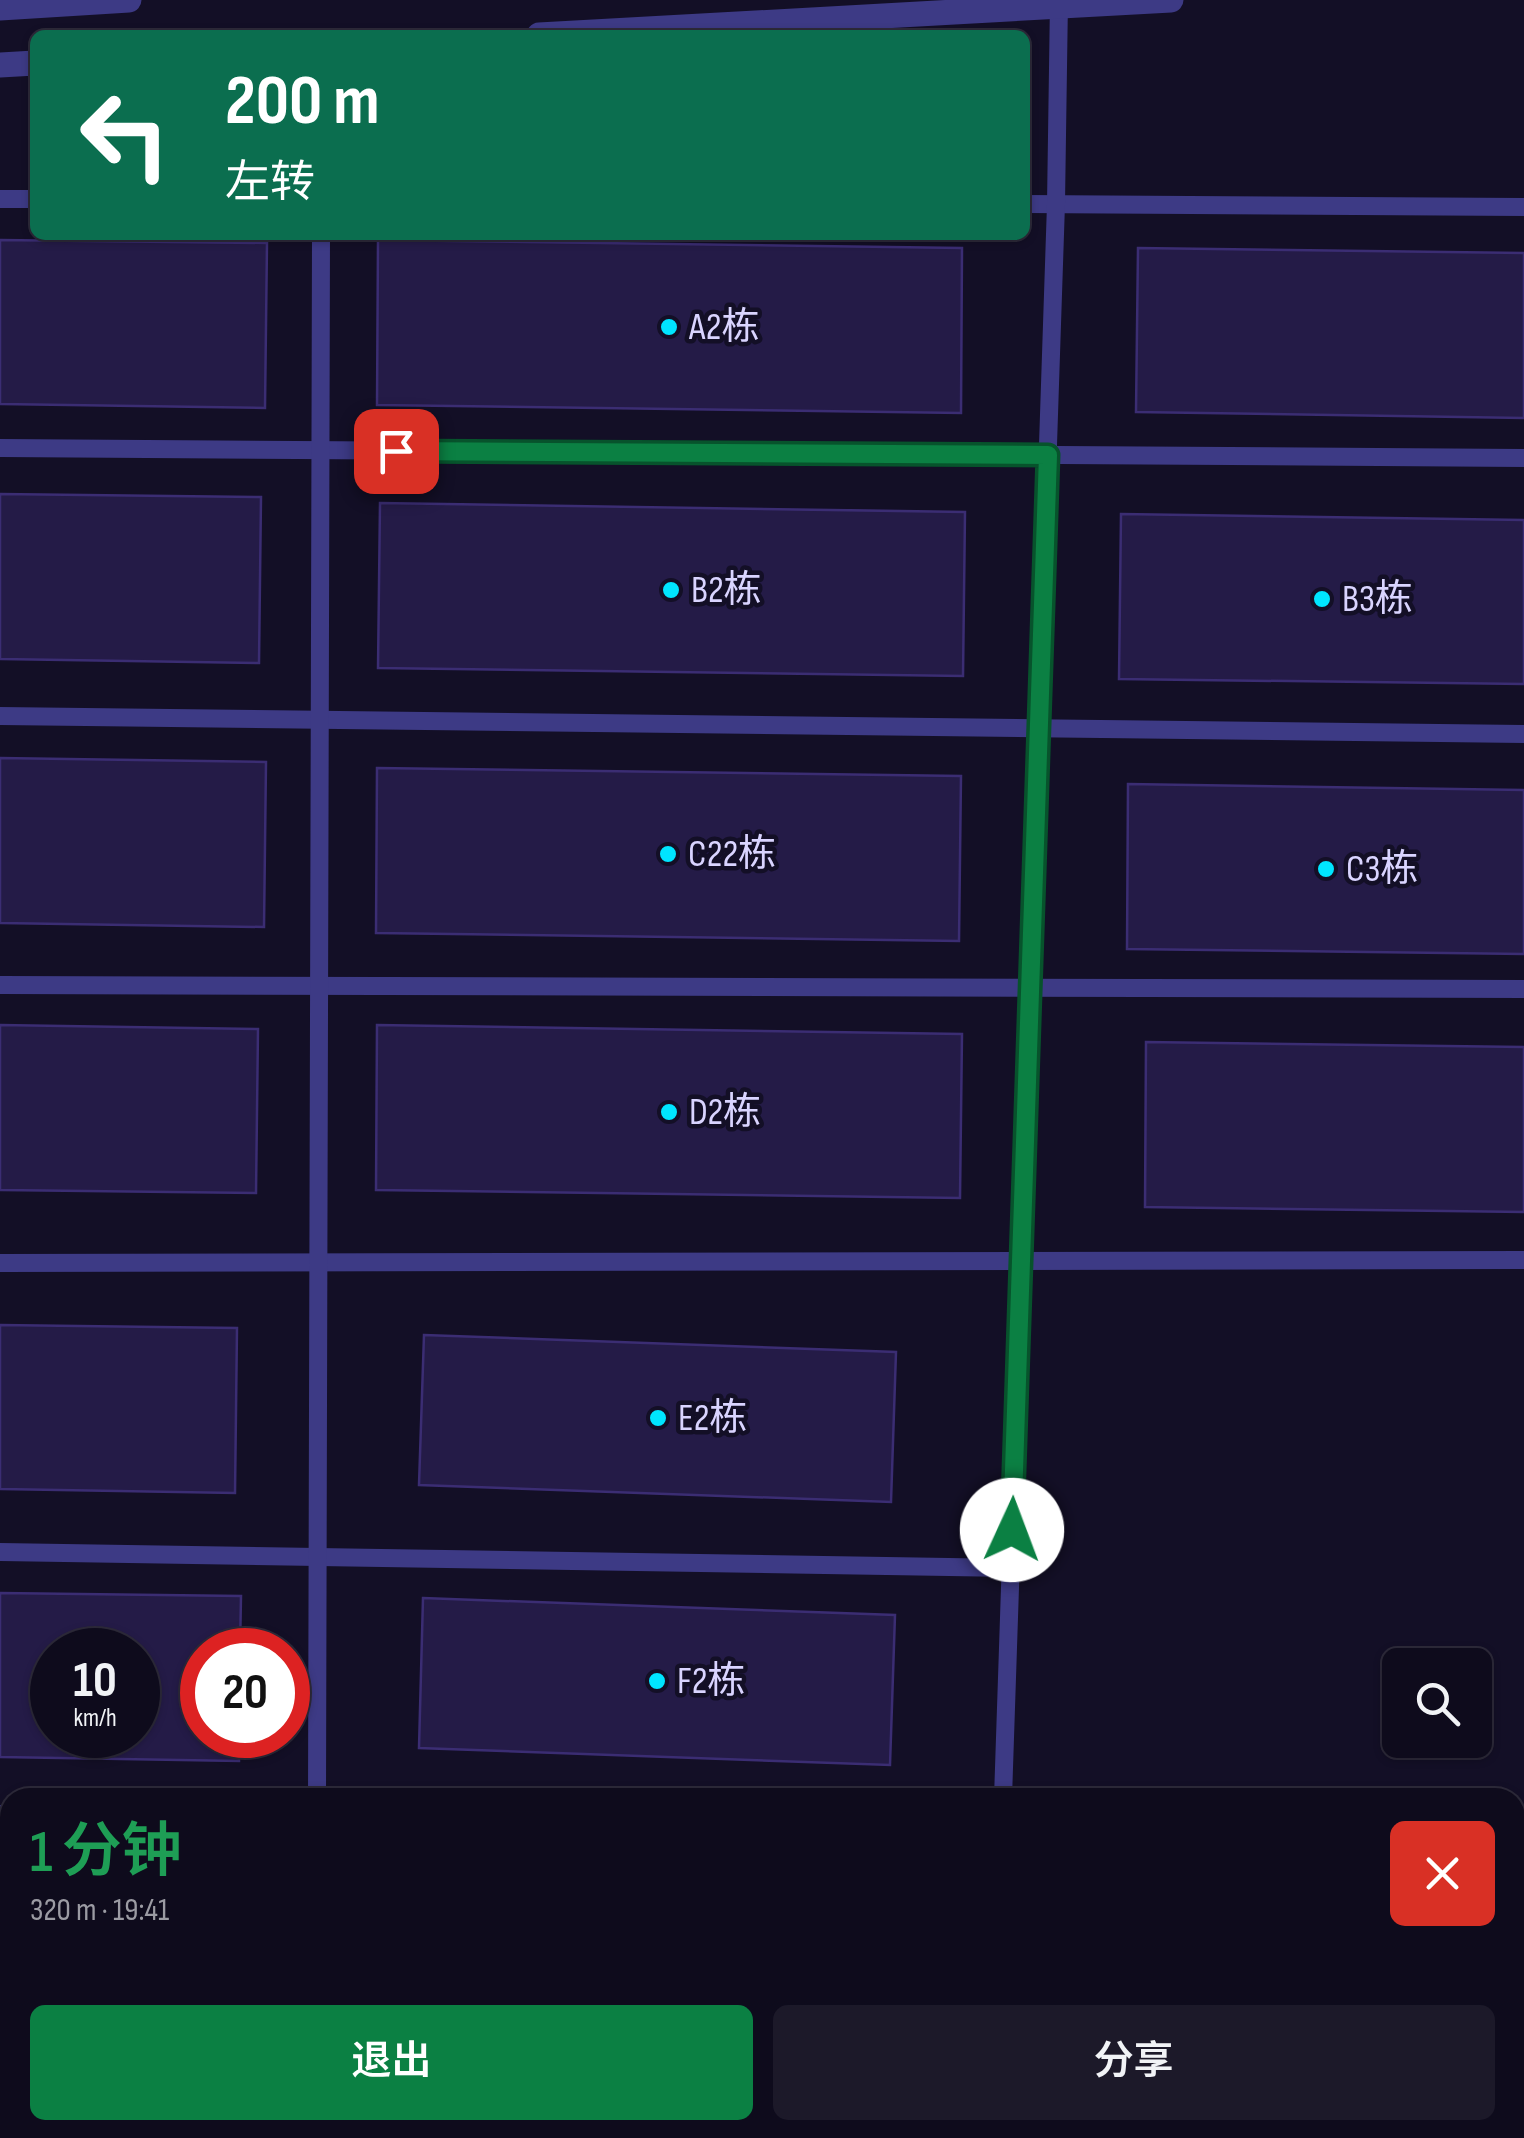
<!DOCTYPE html>
<html lang="zh">
<head>
<meta charset="utf-8">
<style>
  :root { --surface:#0e0b1c; --page:#1c1929; --text:#f1f3f6; --muted:#9b9ba3; --line:#2e2b3b; --accent:#0b8043 }
  body { margin:0; font-family:"Sofia Sans Condensed","Noto Sans SC",sans-serif; background:var(--page); color:var(--text); height:100vh; display:flex; flex-direction:column; font-size:38px; white-space:nowrap }
  * { box-sizing:border-box; margin:0 }
  p { font-size:32px; color:var(--muted) }
  .icon { flex:none; width:55px; height:55px; fill:none; stroke:currentColor; stroke-width:2; stroke-linecap:round; stroke-linejoin:round }
  .map { position:relative; flex:1; overflow:hidden }
  .details { position:absolute; left:0px; top:1788px; width:1525px; height:352px; display:flex; flex-direction:column; background:var(--surface); border-radius:30px 30px 0 0; box-shadow:0 2px 8px #0004,0 0 0 2px var(--line) }
  .details>* { flex:none }
  .guide { position:absolute; left:30px; top:30px; width:1000px; height:210px; border-radius:15px; box-shadow:0 2px 8px #0004,0 0 0 2px var(--line); background:#0b6e4f; color:#fff; overflow:hidden }
  .controls { position:absolute; left:1382px; top:1648px; display:grid; gap:20px }
  .controls a { display:grid; place-items:center; width:110px; height:110px; border-radius:15px; background:var(--surface); box-shadow:0 2px 8px #0004,0 0 0 2px var(--line); font-size:50px }
  .speed { position:absolute; left:30px; top:1628px; display:flex; gap:20px; font-size:50px; font-weight:700; text-align:center }
  .speed>* { display:grid; place-content:center; width:130px; height:130px; border-radius:50%; background:var(--surface); box-shadow:0 2px 8px #0004,0 0 0 2px var(--line); line-height:1 }
  .speed small { font-size:25px; font-weight:400 }
  .speed .limit { border:15px solid #d22; background:#fff; color:#111 }
  .pin { position:absolute; display:grid; place-items:center; width:85px; height:85px; color:#fff; margin:-42px; border-radius:20px; box-shadow:0 5px 15px #0006 }
  .me { position:absolute; width:110px; margin:-55px; rotate:2deg; stroke-linejoin:round; filter:drop-shadow(0 0 8px #0008) }
  .turn { display:flex; align-items:center; gap:35px; height:210px; padding:0 30px; font-size:45px }
  .turn .icon { width:130px; height:130px; stroke-width:2.5 }
  .turn b { display:block; font-size:70px; line-height:85px }
  .round { display:grid; place-items:center; flex:none; width:105px; height:105px; border-radius:15px; background:var(--page) }
  .headline { display:flex; align-items:center; justify-content:space-between; height:170px; padding:0 30px }
  h1 { font-size:60px; font-weight:600; line-height:75px; color:#1e9e55 }
  .button { display:flex; gap:20px; margin-top:auto; padding:20px 30px }
  .button a { flex:1; height:115px; border-radius:15px; background:var(--accent); color:#fff; font-size:40px; font-weight:600; line-height:115px; text-align:center }
  .button a+a { background:var(--page); color:var(--text) }
  .map>svg:first-child { display:block }
</style>
</head>
<body>
<div class="map">
<svg width="1524" height="2138" viewBox="0 0 1524 2138">
  <rect width="100%" height="100%" fill="#130f26"/>
  <g fill="#241b47" stroke="#3b2d73" stroke-width="2.5" fill-rule="evenodd">
    <polygon points="0,240 267,243 265,408 0,404"/>
    <polygon points="378,240 962,248 961,413 377,405"/>
    <polygon points="1138,248 1524,253 1524,418 1136,412"/>
    <polygon points="0,494 261,497 259,663 0,659"/>
    <polygon points="380,503 965,512 963,676 378,668"/>
    <polygon points="1121,514 1524,520 1524,684 1119,679"/>
    <polygon points="0,758 266,762 264,927 0,923"/>
    <polygon points="377,768 961,776 959,941 376,933"/>
    <polygon points="1128,784 1524,790 1524,954 1127,949"/>
    <polygon points="0,1025 258,1029 256,1193 0,1190"/>
    <polygon points="377,1025 962,1034 960,1198 376,1190"/>
    <polygon points="1146,1042 1524,1047 1524,1212 1145,1207"/>
    <polygon points="0,1325 237,1328 235,1493 0,1489"/>
    <polygon points="424,1335 896,1352 891,1502 419,1485"/>
    <path d="M0,1593L241,1596L240,1650H202V1735H239V1761L0,1757ZM52,1650H138V1735H52Z"/>
    <polygon points="423,1598 895,1615 890,1765 419,1748"/>
    <rect x="0" y="1856" width="10" height="164"/>
    <polygon points="0,2110 10,2110 10,2130 262,2130 262,2138 0,2138"/>
  </g>
  <g fill="none" stroke-linecap="round" stroke-linejoin="round">
    <g stroke="#3d3a85" stroke-width="18">
      <polyline points="0,199 35,199"/>
      <polyline points="1025,204 1524,207"/>
      <polyline points="0,448 1524,458"/>
      <polyline points="0,716 1524,734"/>
      <polyline points="0,985 1524,989"/>
      <polyline points="0,1263 1524,1260"/>
      <polyline points="0,1552 1011,1568"/>
      <polyline points="317,1798 321,235"/>
      <polyline points="1003,1798 1056,204 1059,0"/>
      <polyline points="0,1814 10,1815"/>
      <polyline points="0,2069 10,2070"/>
      <polyline points="316,2138 316,2130"/>
      <polyline points="992,2138 992,2130"/>
    </g>
    <g stroke="#3d3a85" stroke-width="25">
      <polyline points="0,8 129,0"/>
      <polyline points="539,35 1171,0"/>
      <polyline points="0,65 35,63"/>
    </g>
  </g>
  <g fill="none" stroke-linecap="round" stroke-linejoin="round">
    <defs>
      <polyline id="route" points="396,451 1048,455 1012,1530"/>
    </defs>
    <use href="#route" stroke="#07532c" stroke-width="25"/>
    <use href="#route" stroke="#0b8043" stroke-width="18"/>
  </g>
  <g fill="#00e5ff" stroke="#130f26" stroke-width="4">
    <circle cx="669" cy="327" r="10"/>
    <circle cx="671" cy="590" r="10"/>
    <circle cx="1322" cy="599" r="10"/>
    <circle cx="668" cy="854" r="10"/>
    <circle cx="1326" cy="869" r="10"/>
    <circle cx="669" cy="1112" r="10"/>
    <circle cx="658" cy="1418" r="10"/>
    <circle cx="657" cy="1681" r="10"/>
  </g>
  <g text-anchor="middle" dominant-baseline="central" stroke-width="9" stroke-linejoin="round" paint-order="stroke">
    <g font-size="38" fill="#d9d4ff" stroke="#130f26" text-anchor="start">
      <text x="689" y="327">A2栋</text>
      <text x="691" y="590">B2栋</text>
      <text x="1342" y="599">B3栋</text>
      <text x="688" y="854">C22栋</text>
      <text x="1346" y="869">C3栋</text>
      <text x="689" y="1112">D2栋</text>
      <text x="678" y="1418">E2栋</text>
      <text x="677" y="1681">F2栋</text>
    </g>
  </g>
</svg>
<div class="controls">
<a><svg class="icon" aria-label="search" viewBox="0 0 24 24"><circle cx="10" cy="10" r="6"/><path d="M15 15l6 6"/></svg></a>
</div>
<div class="speed"><div>10<small>km/h</small></div><div class="limit">20</div></div>
<div class="pin" style="left:396px;top:451px;background:#d93025"><svg class="icon" aria-label="arrive" viewBox="0 0 24 24"><path d="M6 21V4h12l-3 4 3 4H6"/></svg></div>
<svg class="me" style="left:1012px;top:1530px" viewBox="-20 -20 40 40"><circle r="19" fill="#fff"/><path d="M0-13L10 11 0 6-10 11z" fill="#0b8043"/></svg>
<div class="guide">
<div class="turn"><svg class="icon" aria-label="left" viewBox="0 0 24 24"><path d="M17 20v-9H6M10 6l-5 5 5 5"/></svg><div><b>200 m</b>左转</div></div>
</div>
<section class="details">
<div class="headline"><div><h1>1 分钟</h1><p>320 m · 19:41</p></div><a class="round" style="background:#d93025;color:#fff"><svg class="icon" aria-label="close" viewBox="0 0 24 24"><path d="M6 6l12 12M18 6L6 18"/></svg></a></div>
<div class="button"><a>退出</a><a>分享</a></div>
</section>
</div>
</body>
</html>
